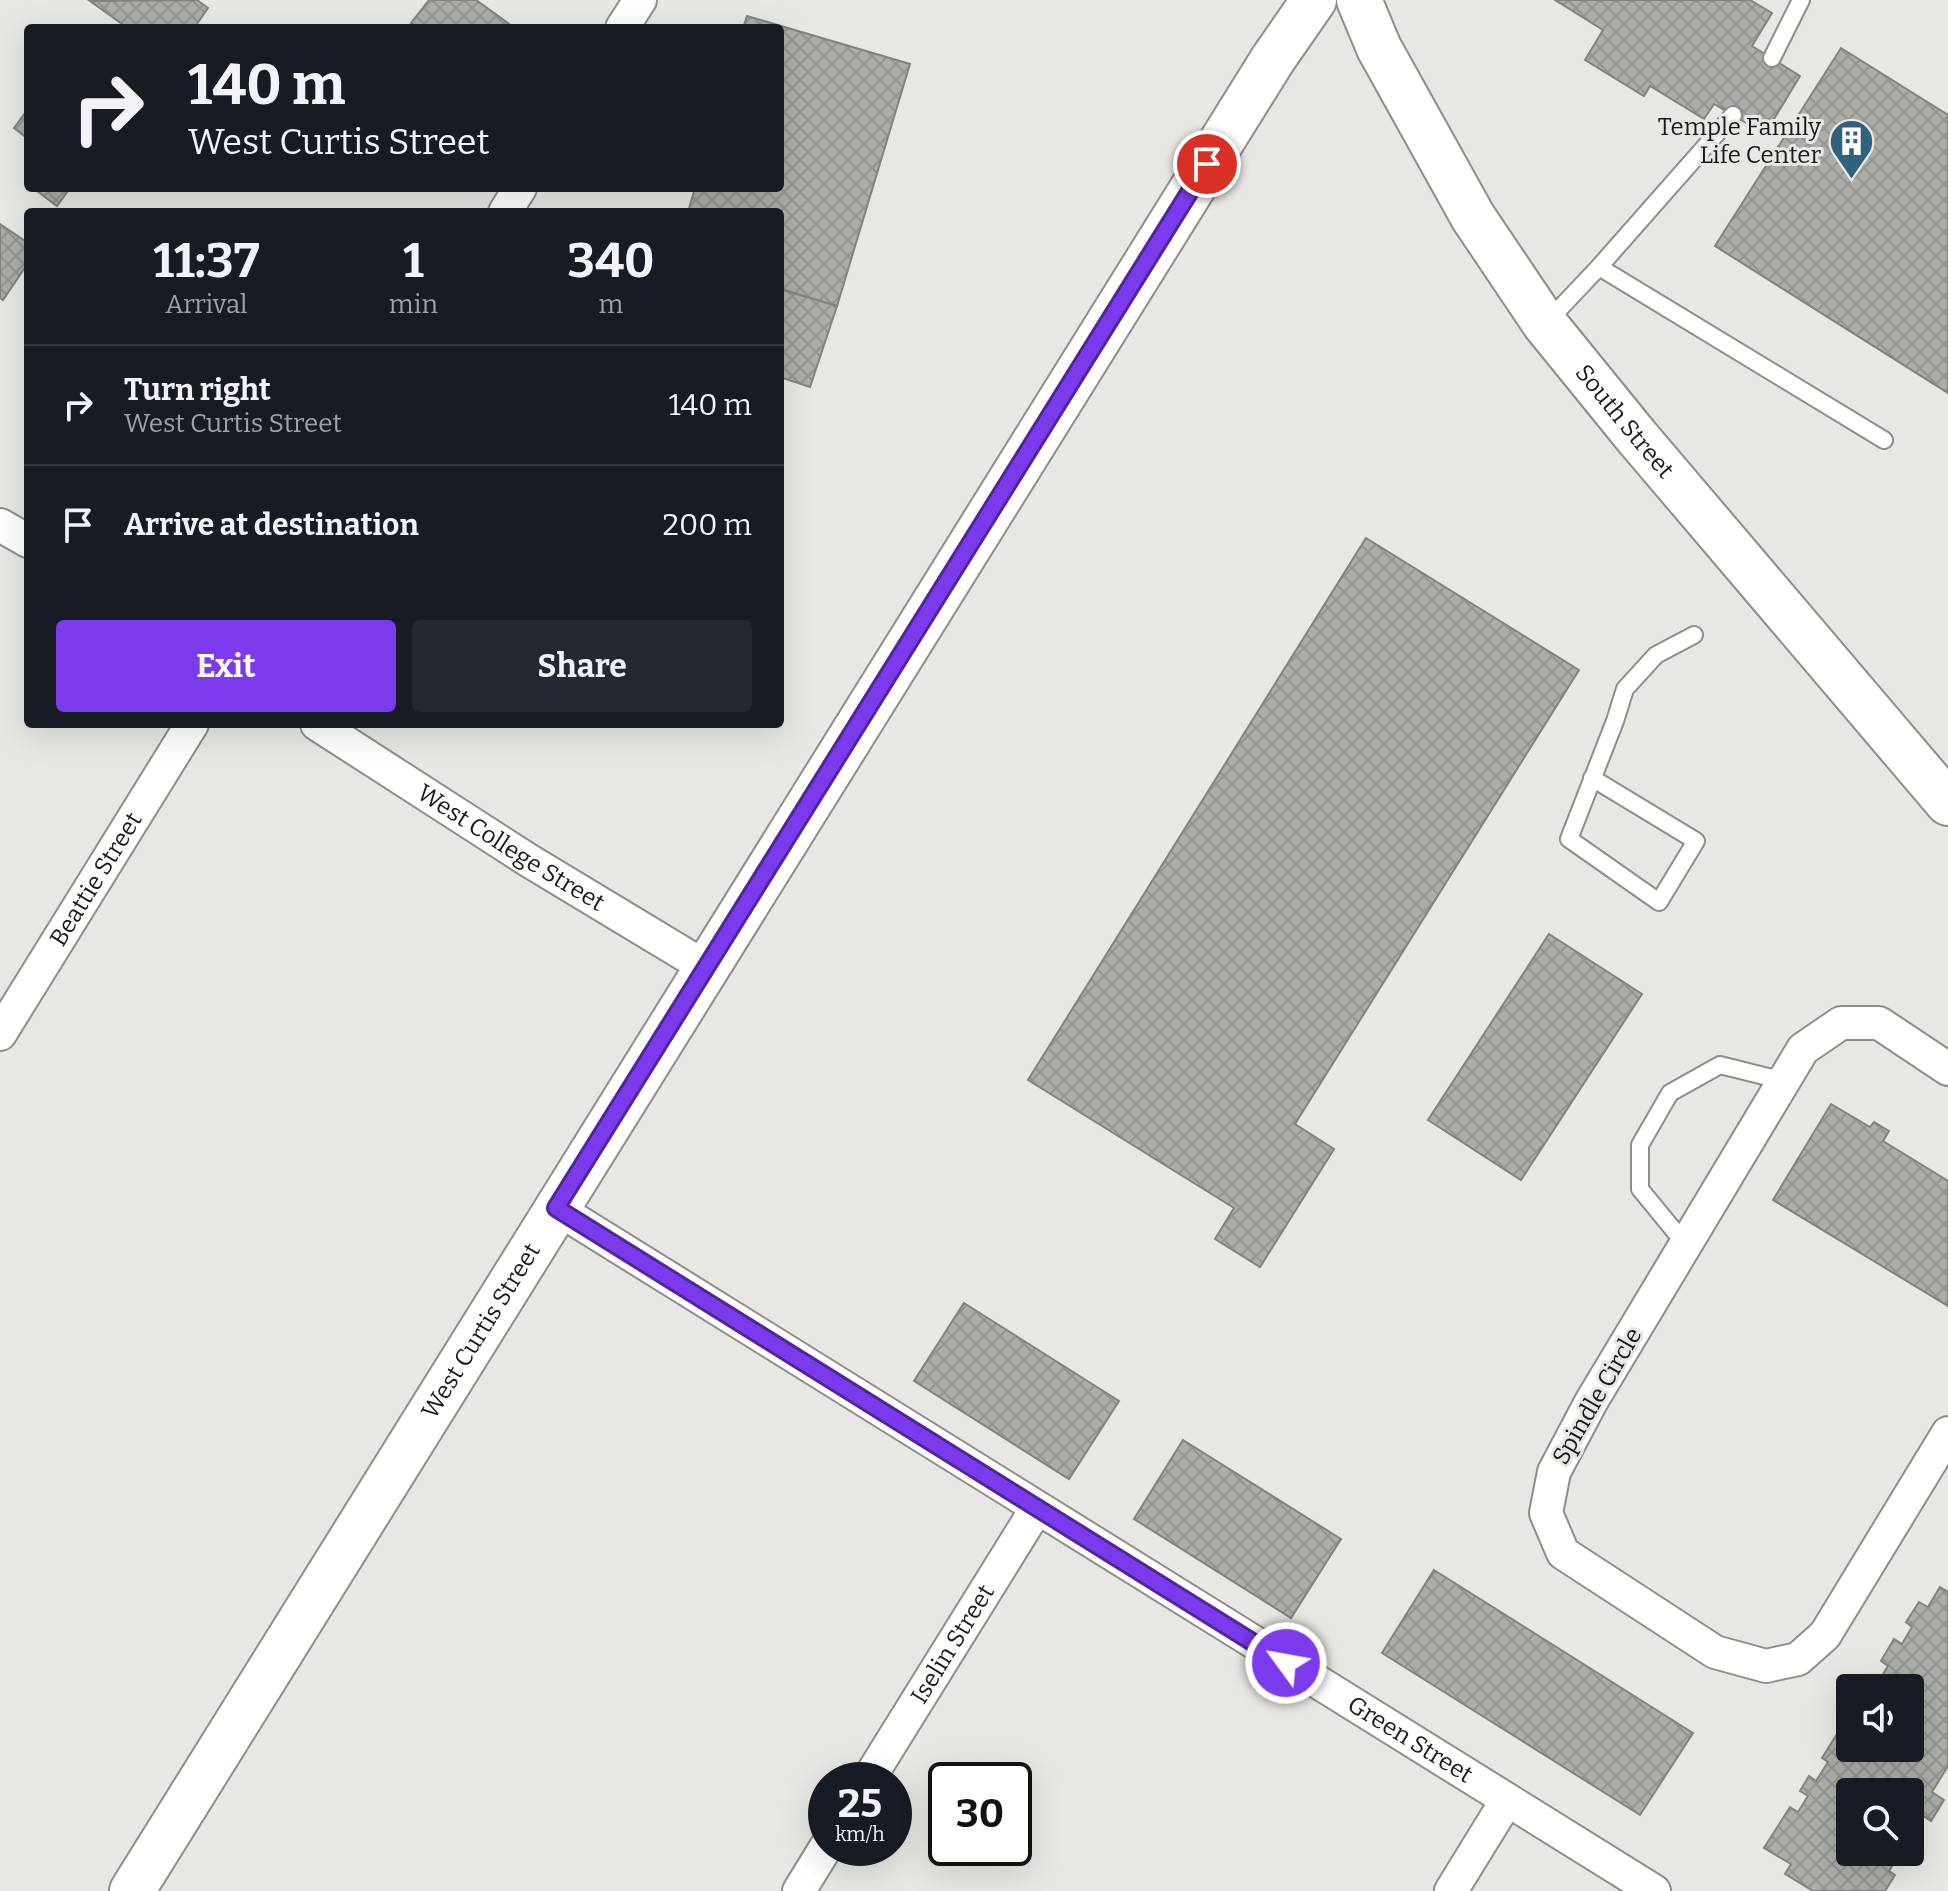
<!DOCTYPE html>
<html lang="en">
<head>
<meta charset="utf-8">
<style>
  :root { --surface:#171b24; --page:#242831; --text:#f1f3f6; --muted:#9ea1a6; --line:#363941; --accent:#7c3aed }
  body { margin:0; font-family:Bitter,serif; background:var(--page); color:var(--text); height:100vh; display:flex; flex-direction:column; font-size:30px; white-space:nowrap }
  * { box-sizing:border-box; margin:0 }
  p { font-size:26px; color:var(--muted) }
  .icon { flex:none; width:44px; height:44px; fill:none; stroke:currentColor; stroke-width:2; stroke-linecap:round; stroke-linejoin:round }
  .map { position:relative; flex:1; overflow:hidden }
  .panel { position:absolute; left:24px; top:208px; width:760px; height:520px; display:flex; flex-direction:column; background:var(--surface); border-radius:8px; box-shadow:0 8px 32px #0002 }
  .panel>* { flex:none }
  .banner { position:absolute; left:24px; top:24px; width:760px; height:168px; border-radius:8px; box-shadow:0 8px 32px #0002; background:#171b24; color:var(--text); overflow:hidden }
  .tools { position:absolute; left:1836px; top:1674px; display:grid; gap:16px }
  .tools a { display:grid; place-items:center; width:88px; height:88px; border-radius:8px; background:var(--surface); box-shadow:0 8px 32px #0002; font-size:40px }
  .speed { position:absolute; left:808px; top:1762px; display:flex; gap:16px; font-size:40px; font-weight:700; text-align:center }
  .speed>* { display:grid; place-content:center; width:104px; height:104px; border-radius:50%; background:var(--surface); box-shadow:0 8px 32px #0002; line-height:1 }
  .speed small { font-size:20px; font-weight:400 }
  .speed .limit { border:4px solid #111; border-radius:12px; background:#fff; color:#111 }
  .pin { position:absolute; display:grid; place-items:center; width:68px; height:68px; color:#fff; margin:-34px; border:4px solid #fff; border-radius:50%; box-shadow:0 2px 8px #0007 }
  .me { position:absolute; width:88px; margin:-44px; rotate:302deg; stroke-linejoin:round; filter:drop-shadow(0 0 6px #0008) }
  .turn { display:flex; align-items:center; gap:28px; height:168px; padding:0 32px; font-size:36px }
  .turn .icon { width:104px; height:104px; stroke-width:2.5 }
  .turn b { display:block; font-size:56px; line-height:68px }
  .eta { display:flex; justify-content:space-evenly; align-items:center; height:136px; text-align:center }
  .eta b { font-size:48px; font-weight:700; line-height:56px }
  .action { display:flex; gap:16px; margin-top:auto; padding:16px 32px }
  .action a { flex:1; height:92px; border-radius:8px; background:var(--accent); color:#fff; font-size:32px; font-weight:700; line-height:92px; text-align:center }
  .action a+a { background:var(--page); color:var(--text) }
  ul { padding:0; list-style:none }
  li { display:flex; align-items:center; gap:24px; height:120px; padding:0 32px; border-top:2px solid var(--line) }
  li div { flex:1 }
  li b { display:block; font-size:30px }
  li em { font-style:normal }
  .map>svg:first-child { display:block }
</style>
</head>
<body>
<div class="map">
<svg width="1948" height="1891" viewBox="0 0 1948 1891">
  <defs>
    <pattern id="building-cross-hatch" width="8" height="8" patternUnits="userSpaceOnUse" patternTransform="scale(2)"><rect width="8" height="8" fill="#acaca8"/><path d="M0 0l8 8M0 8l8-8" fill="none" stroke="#939390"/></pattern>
  </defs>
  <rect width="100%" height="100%" fill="#e8e7e3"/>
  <g fill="url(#building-cross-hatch)" stroke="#82827e" stroke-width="2">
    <polygon points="197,0 208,8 194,28 119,28 122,24 90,1"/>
    <polygon points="429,0 476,0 512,26 418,28 411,23"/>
    <polygon points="1555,0 1750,0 1772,13 1752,46 1800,76 1765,134 1714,104 1704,119 1650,86 1644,96 1585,60 1603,30"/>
    <polygon points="747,16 910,64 837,306 780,289 780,212 688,212 695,188 780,188 780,28 743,28"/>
    <polygon points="1841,48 1948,115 1948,393 1715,246"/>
    <polygon points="28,109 28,139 14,128"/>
    <polygon points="33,188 70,188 57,206"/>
    <polygon points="0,224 28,243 28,263 3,300 0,298"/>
    <polygon points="780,289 837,306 810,387 780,377"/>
    <polygon points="1366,538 1579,670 1295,1124 1334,1149 1260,1267 1215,1239 1234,1208 1028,1080"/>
    <polygon points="1549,934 1642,994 1521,1180 1428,1120"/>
    <polygon points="1831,1104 1870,1127 1874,1122 1889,1131 1883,1141 1948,1181 1948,1306 1773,1200"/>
    <polygon points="964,1303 1119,1401 1069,1479 914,1381"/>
    <polygon points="1183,1440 1341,1539 1291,1618 1134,1519"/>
    <polygon points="1434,1570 1693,1733 1640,1815 1382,1653"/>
    <polygon points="1940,1587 1948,1592 1948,1766 1932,1792 1944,1800 1931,1821 1922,1815 1910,1833 1910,1792 1850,1792 1850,1852 1910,1852 1910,1836 1920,1842 1910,1859 1900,1853 1889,1871 1895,1875 1885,1891 1813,1891 1785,1874 1791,1864 1764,1848 1790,1807 1798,1812 1808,1796 1800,1791 1809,1776 1816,1781 1828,1762 1822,1758 1837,1734 1848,1742 1850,1738 1850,1748 1910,1748 1910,1688 1866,1688 1872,1679 1878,1682 1888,1666 1881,1661 1894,1639 1902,1644 1912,1627 1906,1622 1919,1602 1928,1607"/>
  </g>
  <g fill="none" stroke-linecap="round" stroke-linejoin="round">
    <defs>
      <g id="lane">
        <polyline points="1772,58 1801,0"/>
        <polyline points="1599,267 1733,115"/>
        <polyline points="1546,323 1599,267 1884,440"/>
        <polyline points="1592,778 1696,841 1659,902 1569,839 1615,721 1625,689 1656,655 1694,635"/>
        <polyline points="1686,1245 1640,1189 1640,1145 1670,1093 1720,1065 1784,1081"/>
      </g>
      <g id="street">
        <polyline points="622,28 640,0"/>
        <polyline points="505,212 520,188"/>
        <polyline points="0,525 28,541"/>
        <path id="s1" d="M317,724L528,860L707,968"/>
        <path id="s2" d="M0,1034L192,724"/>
        <polyline points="1948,1069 1879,1023 1841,1023 1803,1049 1591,1402 1554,1472 1546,1513 1563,1553 1715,1652 1766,1666 1798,1659 1825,1635 1948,1433"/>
        <path id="s3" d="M556,1208L1654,1891"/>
        <path id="s4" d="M868,1780L1037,1508"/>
        <polyline points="799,1891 826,1847"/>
        <polyline points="1451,1891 1507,1800"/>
      </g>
      <g id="secondary">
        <path id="s5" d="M1359,0L1379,48L1473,217L1545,324L1636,436L1948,803"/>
        <path id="s6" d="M132,1891L1273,59L1314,0"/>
      </g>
    </defs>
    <use href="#lane" stroke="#8d8d89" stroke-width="20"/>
    <use href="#street" stroke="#8d8d89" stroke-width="36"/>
    <use href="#secondary" stroke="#8d8d89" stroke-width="48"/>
    <use href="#lane" stroke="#fff" stroke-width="16"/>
    <use href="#street" stroke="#fff" stroke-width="32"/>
    <use href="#secondary" stroke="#fff" stroke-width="44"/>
  </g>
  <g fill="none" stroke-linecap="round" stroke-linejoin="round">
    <defs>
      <polyline id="route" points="1207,164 556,1208 1286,1663"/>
    </defs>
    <use href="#route" stroke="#51269a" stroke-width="20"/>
    <use href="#route" stroke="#7c3aed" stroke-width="14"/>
  </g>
  <defs>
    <symbol id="building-pin" viewBox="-11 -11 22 30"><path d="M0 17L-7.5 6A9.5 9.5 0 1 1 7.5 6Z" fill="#30617f" stroke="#e8e7e3"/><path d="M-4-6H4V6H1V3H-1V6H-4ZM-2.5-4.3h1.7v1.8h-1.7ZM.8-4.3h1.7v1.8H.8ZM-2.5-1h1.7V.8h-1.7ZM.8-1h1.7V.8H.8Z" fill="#fff"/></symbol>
  </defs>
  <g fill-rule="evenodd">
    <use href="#building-pin" x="1826" y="116" width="51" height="69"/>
  </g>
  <g text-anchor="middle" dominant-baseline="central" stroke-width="6" stroke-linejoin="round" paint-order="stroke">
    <g font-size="24" fill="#181817" stroke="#e8e7e3" text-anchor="end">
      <text x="1821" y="127">Temple Family<tspan x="1821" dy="28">Life Center</tspan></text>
    </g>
    <g font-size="24" fill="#181817" stroke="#e8e7e3">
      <text stroke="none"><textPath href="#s5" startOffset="500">South Street</textPath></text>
      <text stroke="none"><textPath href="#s1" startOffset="230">West College Street</textPath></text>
      <text stroke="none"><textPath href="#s2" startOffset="182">Beattie Street</textPath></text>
      <text stroke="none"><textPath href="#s6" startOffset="660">West Curtis Street</textPath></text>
      <text transform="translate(1597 1396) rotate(-60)">Spindle Circle</text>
      <text stroke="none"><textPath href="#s4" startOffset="160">Iselin Street</textPath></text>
      <text stroke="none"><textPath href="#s3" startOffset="1006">Green Street</textPath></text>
    </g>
  </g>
</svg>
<div class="tools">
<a><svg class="icon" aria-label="sound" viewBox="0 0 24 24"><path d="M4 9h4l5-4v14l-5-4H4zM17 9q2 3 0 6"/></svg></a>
<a><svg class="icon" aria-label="search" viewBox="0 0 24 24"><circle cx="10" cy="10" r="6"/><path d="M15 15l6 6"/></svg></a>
</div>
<div class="speed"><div>25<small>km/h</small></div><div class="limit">30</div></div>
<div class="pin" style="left:1207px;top:164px;background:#d93025"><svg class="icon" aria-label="arrive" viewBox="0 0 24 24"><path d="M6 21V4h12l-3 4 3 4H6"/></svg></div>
<svg class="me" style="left:1286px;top:1663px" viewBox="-20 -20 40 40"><circle r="17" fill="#7c3aed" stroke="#fff" stroke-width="3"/><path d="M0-11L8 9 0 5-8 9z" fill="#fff"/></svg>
<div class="banner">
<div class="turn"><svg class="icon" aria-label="right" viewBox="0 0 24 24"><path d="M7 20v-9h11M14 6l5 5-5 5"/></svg><div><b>140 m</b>West Curtis Street</div></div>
</div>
<section class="panel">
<div class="eta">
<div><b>11:37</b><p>Arrival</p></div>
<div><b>1</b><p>min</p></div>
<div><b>340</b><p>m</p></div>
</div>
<ul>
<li><svg class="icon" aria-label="right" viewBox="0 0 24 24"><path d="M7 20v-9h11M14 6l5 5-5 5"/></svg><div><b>Turn right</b><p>West Curtis Street</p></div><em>140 m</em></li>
<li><svg class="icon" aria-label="arrive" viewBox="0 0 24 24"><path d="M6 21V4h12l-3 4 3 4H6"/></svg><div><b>Arrive at destination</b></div><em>200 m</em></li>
</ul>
<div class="action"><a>Exit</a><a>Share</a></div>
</section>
</div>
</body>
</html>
